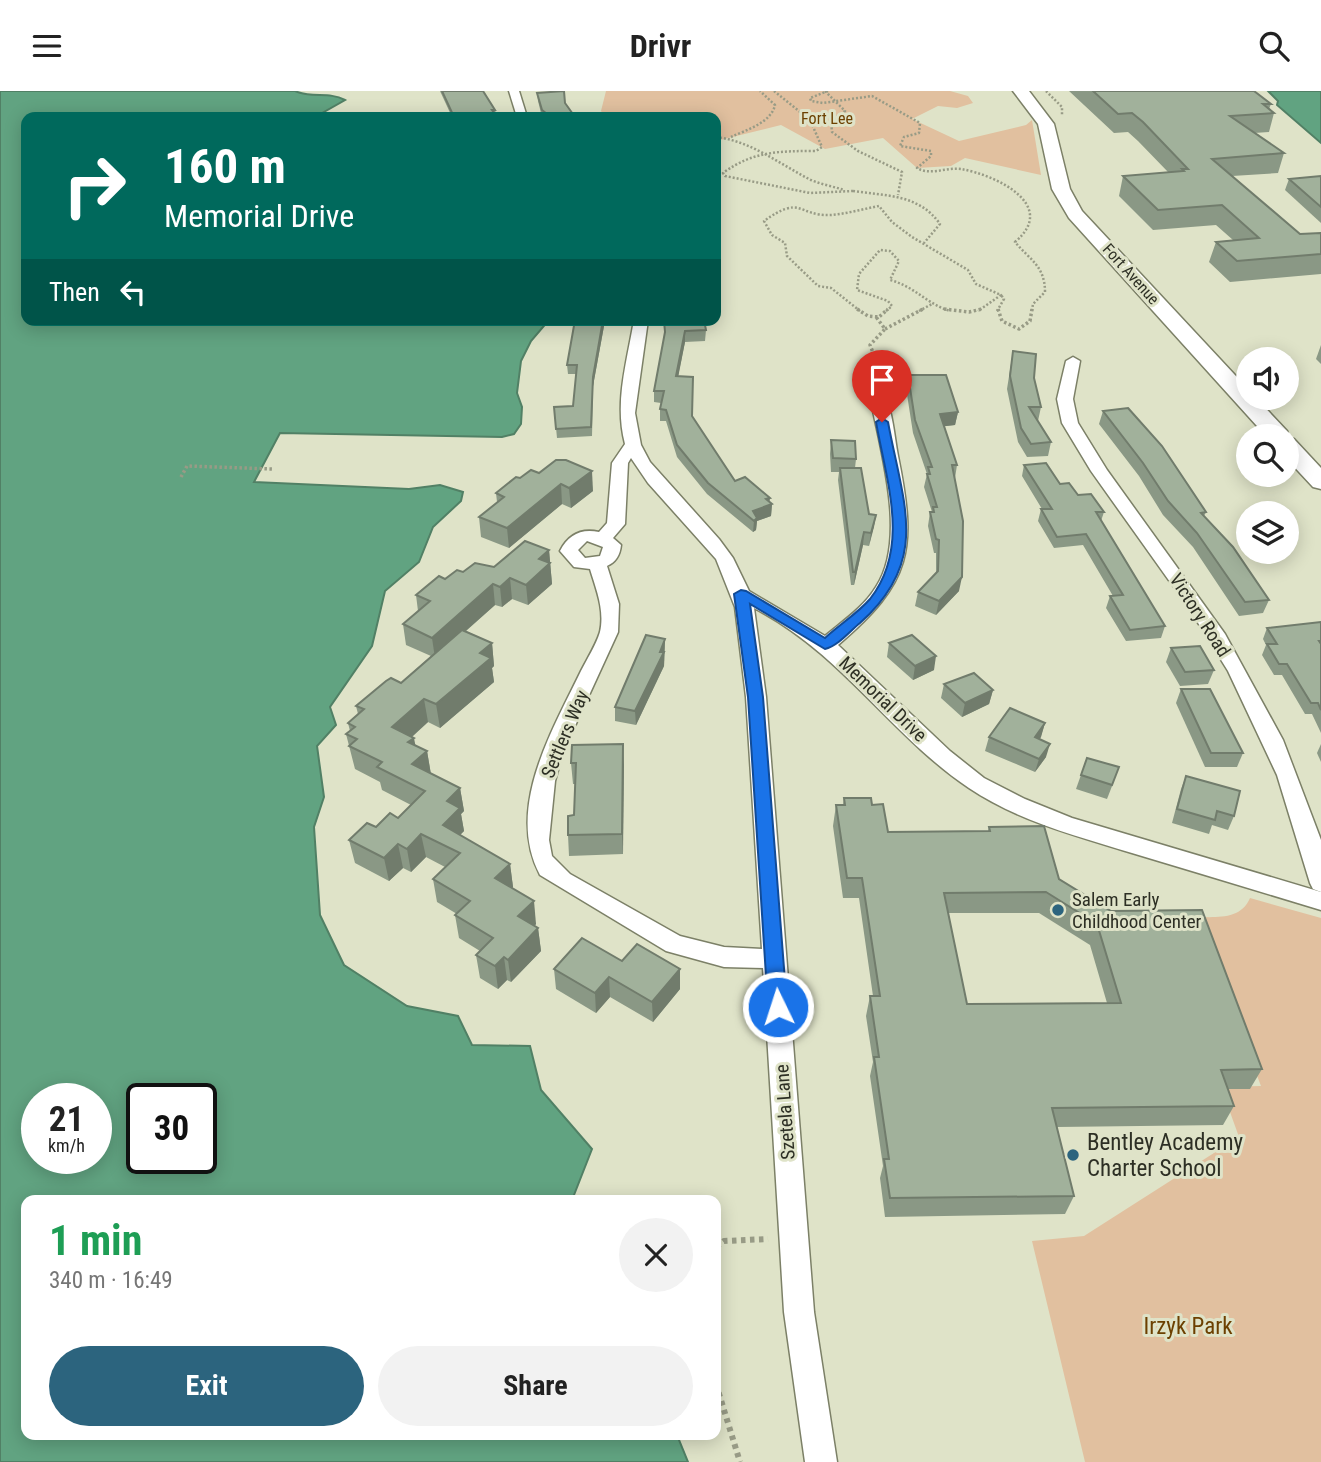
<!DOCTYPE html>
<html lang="en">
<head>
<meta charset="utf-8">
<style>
  :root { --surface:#fff; --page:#f2f2f2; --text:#222; --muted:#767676; --accent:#2c647e }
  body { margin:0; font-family:"Roboto Condensed",sans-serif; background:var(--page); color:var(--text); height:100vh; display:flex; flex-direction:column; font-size:26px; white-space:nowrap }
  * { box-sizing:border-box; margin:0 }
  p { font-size:23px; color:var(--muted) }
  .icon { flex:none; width:38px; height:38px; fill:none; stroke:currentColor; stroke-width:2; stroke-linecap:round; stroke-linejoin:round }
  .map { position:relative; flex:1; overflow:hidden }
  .panel { position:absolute; left:21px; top:1104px; width:700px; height:245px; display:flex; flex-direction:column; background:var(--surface); border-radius:14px; box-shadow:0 4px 18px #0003 }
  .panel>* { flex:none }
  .banner { position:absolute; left:21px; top:21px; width:700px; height:214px; border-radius:14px; box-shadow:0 4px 18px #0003; background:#00695c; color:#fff; overflow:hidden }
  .buttons { position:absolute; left:1236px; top:256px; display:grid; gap:14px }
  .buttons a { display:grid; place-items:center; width:63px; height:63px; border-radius:50%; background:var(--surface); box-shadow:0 4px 18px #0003; font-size:35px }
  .speed { position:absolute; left:21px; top:992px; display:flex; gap:14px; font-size:35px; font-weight:700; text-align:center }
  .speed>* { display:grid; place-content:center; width:91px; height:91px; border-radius:50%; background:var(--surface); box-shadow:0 4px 18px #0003; line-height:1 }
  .speed small { font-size:18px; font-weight:400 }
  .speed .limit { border:4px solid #111; border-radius:10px; background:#fff; color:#111 }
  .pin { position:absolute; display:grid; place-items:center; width:60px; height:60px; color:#fff; margin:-72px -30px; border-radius:50% 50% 50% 0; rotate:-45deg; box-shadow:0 0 7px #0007 }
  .pin .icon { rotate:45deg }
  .me { position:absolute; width:77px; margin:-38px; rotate:356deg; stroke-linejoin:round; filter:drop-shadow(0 0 5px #0008) }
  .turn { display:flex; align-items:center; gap:24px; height:147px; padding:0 28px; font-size:32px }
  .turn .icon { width:91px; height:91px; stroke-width:2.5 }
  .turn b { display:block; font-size:49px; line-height:60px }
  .then { display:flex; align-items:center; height:66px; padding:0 28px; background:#0003; gap:14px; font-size:26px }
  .round { display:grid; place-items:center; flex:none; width:74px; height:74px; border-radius:37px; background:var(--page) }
  .headline { display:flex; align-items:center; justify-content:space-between; height:119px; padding:0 28px }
  h1 { font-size:42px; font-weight:700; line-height:52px; color:#1e9e55 }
  .primary-button { display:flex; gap:14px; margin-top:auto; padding:14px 28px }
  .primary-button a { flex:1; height:80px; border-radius:42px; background:var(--accent); color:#fff; font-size:28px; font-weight:700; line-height:80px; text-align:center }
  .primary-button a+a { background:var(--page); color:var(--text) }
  header { display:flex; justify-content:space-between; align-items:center; height:91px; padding:0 28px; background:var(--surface); font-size:32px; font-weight:700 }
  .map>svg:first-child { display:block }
</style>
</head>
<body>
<header><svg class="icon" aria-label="menu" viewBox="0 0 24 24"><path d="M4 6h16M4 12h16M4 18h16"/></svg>Drivr<svg class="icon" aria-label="search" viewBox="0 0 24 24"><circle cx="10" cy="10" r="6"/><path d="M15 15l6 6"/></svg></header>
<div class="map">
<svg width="1321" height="1371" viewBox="0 0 1321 1371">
  <rect width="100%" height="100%" fill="#dfe3c8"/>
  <g fill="#e1c09f">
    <polygon points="606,0 950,0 968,5 973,12 957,17 938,15 912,28 959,50 1026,34 1032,29 1041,84 965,67 951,75 917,77 883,47 825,58 781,34 716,50 716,26 605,26 601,20"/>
    <path d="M1250,807L1321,827V1371H1085L1032,1150L1084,1145L1239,1046L1221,996L1261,995L1196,826C1216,826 1241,829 1250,807Z"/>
  </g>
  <g fill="#61a381" stroke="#518065" stroke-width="2" fill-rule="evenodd">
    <path d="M0,0H295C313,8 328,0 345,9L315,26H26V229H549L531,250L521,270L517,302L522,316L521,333L514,343L502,346L280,342L254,391L409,398L440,394L463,401L461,410L433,436L419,471L385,500L372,555L330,616L336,634L317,655L324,706L314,736L320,824L344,874L407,915L458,925L472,954L530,955L541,999L592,1058L572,1109L26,1110V1344H677L688,1371H0ZM37,1008H96V1068H37ZM142,1008H201V1068H142Z"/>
    <polygon points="1268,0 1321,0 1321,52 1277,14 1278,10"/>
  </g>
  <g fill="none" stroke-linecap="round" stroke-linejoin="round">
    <defs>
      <g id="street">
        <polygon points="509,0 519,0 527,26 517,26"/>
        <path d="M634,229H648L635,322L641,354L650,371L719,448L733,467L749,500L825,545C843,530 864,516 876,496C908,447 880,359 870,305L873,302H883C893,319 894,345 898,365C917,459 912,491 838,554L950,660L984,687L1025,708L1072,727L1321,801V819C1258,800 1195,781 1132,762C1077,745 1018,730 969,697C890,644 843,563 754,517L766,606L814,1221L837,1371H805L784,1221L763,877L724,876L666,860L540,784C505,718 552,640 581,580C587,568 596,554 600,541C605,519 596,498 590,478L574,476L560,460C568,444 581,437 599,441L607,432L612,372L625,353C614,311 627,271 634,229ZM631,367L648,392L716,468L735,516L746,606L762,858L724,856L680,845L570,783L552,765L549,749L555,690L563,661L618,541L619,513L607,475C616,471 620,464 621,454L613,447L625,433L628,372ZM587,450L603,456L600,465L585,467L578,459Z"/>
        <polygon points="1073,266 1080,270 1073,308 1078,332 1107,379 1225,543 1283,649 1321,749 1321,801 1313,798 1310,792 1277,684 1228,580 1190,519 1091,380 1062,332 1057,308 1066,270"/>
      </g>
      <polygon id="secondary" points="1013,0 1029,0 1054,33 1070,98 1082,120 1248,298 1248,306 1255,306 1287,340 1289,347 1294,348 1321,377 1321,398 1313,396 1286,367 1286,345 1266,345 1069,127 1052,98 1038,33"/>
    </defs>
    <use href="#street" stroke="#7c8067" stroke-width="3"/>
    <use href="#secondary" stroke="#7c8067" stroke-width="3"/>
    <g stroke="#989b86" stroke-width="2.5" stroke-dasharray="2 2" stroke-linecap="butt">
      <path d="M774,0L810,29L822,56L816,60C780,60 753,60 723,82L725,85L810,102L853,100"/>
      <polyline points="825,0 845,20 831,30 832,41 858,60 902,81 898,104"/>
      <path d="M828,0L810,7L811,10L823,12L872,5L920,32L919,42L904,46L900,55L931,60V65L917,77C930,85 946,76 961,78C996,84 1059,114 1015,151C1030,169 1045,175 1045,201L1033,213L1032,220"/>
      <polyline points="1046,0 1062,16 1062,25"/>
      <path d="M716,46C750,50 777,71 807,87C818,93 832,95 844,99"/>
      <path d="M731,46C746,39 771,32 775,14L760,0"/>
      <path d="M853,100C886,105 919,103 940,133L924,152"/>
      <path d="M860,220L831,197L818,195L787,165L785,152L772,144L764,130C802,103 797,125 830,124C846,123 863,118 879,115L892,131L912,146L968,179L976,193L1001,204L978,220"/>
      <path d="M886,220L892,215L888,210L857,199L859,183L880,159L890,160L899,170L890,189C914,195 927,213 950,220"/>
      <polyline points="919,220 932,213"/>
      <polyline points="997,220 1004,208 1001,204"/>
    </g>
    <g stroke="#989b86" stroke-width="3.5" stroke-dasharray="2.5 2.5" stroke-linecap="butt">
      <polyline points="857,218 868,225 879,226 888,218"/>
      <polyline points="944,218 969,221 982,218"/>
      <polyline points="998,218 1002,230 1019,238 1030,230 1032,218"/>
      <polyline points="885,238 923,218"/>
      <polyline points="874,291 869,280 876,269 870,254 885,238 876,226"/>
      <polyline points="181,386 187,375 272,378"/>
    </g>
    <g stroke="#989b86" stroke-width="6" stroke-dasharray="4.5 4.5" stroke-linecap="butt">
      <polyline points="716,1156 724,1150 768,1148"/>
      <polyline points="716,1293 740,1371"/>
    </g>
    <use href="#street" fill="#fff" fill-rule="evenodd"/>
    <use href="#secondary" fill="#fff" fill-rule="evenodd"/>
  </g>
  <g fill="#8a9885" fill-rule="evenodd">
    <polygon points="440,0 483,0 495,19 497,26 452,26"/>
    <polygon points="1069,0 1254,0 1271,13 1269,18 1274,22 1269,41 1254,42 1284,62 1278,82 1232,85 1300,143 1321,142 1321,183 1230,191 1209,171 1216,151 1233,149 1216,134 1153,139 1119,105 1123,85 1168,81 1138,50 1128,41 1114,42"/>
    <polygon points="537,2 565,12 575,26 542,26 538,10"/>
    <polygon points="1321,85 1321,132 1285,99 1289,88"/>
    <polygon points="575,229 610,229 609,235 604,235 593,295 592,345 557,347 554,316 573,315 576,283 568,283 567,274"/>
    <polygon points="664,230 706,239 705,250 685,251 678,285 692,325 735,390 772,413 771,425 757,430 756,439 753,441 707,403 677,366 666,330 660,330 660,318 661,312 654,311 654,300 664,245"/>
    <polygon points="1321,254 1321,273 1316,268"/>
    <polygon points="1013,260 1034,287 1041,316 1038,330 1051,351 1048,365 1027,366 1018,351 1007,298"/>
    <polygon points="908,284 958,321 955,334 944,335 957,374 955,387 959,500 936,524 915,515 918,501 936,482 936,462 934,462 928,435 930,421 932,421 924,396 927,383 913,342 906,297"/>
    <polygon points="1103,320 1206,421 1204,425 1269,509 1263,522 1239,525 1193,456 1163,424 1139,385 1099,333"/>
    <polygon points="831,349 856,368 855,377 869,423 876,424 869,455 863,454 854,494 851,494 838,389 839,381 831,381 830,363"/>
    <polygon points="1024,374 1060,393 1104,421 1101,430 1165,535 1161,547 1126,550 1106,517 1110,505 1113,505 1083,454 1054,457 1038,430 1041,418 1042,418 1022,385"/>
    <polygon points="531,379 593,400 571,417 562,413 509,457 481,446 479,426 497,411 496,402 520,387"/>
    <polygon points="549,459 552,493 528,514 512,508 502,516 495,514 466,540 492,552 494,575 492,577 494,591 440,637 428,631 412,646 415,654 427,660 431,683 460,697 464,720 461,723 464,740 460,744 510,773 513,796 512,797 536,833 535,835 538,837 541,860 511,891 507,889 498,898 480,887 476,864 480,860 459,847 455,824 457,823 437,811 433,788 445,776 426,766 411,781 403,777 389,790 355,772 349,749 398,727 411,714 382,699 380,691 355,678 346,643 350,640 348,632 358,623 356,615 401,592 431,565 406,554 403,533 418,520 416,504 445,488 463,481 494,476"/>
    <polygon points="1321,531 1321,642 1312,623 1305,623 1282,584 1274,584 1262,564 1266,554 1263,548 1267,537"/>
    <polygon points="665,548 664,575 636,634 615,630 615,616"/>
    <polygon points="889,552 934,579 913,589 887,566"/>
    <polygon points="1171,557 1214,579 1208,593 1180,595 1166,571"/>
    <polygon points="944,593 993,599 989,613 962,626 941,607"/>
    <polygon points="1181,598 1243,662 1237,676 1205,676 1176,612"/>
    <polygon points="1045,632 1040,648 1046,666 1035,681 985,660 989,646"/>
    <polygon points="623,653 623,763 569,765 568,744 574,724 575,693 573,693 571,672"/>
    <polygon points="1321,653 1321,671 1317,662"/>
    <polygon points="1087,667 1114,690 1107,708 1076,698"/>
    <polygon points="1186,685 1234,725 1228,739 1212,734 1209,743 1172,732 1181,698"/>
    <path d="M844,707L872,714L888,741L988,740L989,736L1059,788L1262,978L1250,998H1228L1234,1015L1223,1034L1057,1036L1074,1105L1065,1123L885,1126L880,1087L883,1075L870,985L873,971L866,925L870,905H873L859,807H843L833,735L836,714H843ZM948,822H1039L1090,854L1107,912L967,913Z"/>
    <polygon points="622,870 680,878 680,898 653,931 610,906 596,922 556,898 554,878"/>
  </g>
  <g fill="#717c6c">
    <polygon points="603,229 604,235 593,295 592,345 593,286"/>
    <polygon points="685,240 685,251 676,297 676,285"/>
    <polygon points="958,321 955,334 938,336 940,323"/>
    <polygon points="592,380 593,400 571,417 569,397"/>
    <polygon points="561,393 562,413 509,457 507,437"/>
    <polygon points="770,407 769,414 772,413 771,425 757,430 756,439 753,441 754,430 753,420 766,408"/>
    <polygon points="876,424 874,436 869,455 871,442"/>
    <polygon points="864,441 863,454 854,494 855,481"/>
    <polygon points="549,459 552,493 528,514 526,494 539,468"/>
    <polygon points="962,486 959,500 936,524 939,510"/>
    <polygon points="510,487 512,508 502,516 500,496"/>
    <polygon points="493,493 495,514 435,567 432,547"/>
    <polygon points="665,548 664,575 636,634 635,620"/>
    <polygon points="492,552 494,575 492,577 494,591 440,637 436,613 480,562"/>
    <polygon points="936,565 934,579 913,589 915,575"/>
    <polygon points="993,599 989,613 962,626 965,612"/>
    <polygon points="424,608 428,631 396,660 392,636"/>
    <polygon points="1045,632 1041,646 1031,660 1035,646"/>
    <polygon points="414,647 418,668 427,660 431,684 417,697 408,651"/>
    <polygon points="623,653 624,674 623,763 622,743"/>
    <polygon points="1050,653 1046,666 1035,681 1039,668"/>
    <polygon points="460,697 464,720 461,723 464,740 448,756 443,734 447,710"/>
    <polygon points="421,743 426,766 411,781 407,758"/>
    <polygon points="398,753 403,777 389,790 384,767"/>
    <polygon points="510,773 513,796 498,811 495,787"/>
    <polygon points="534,810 536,833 521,848 518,825"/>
    <polygon points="538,837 541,860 511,891 508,869"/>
    <polygon points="504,866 507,889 498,898 495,875"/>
    <polygon points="680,878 680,898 653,931 652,911"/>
    <polygon points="609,886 610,906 596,922 595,902"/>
  </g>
  <g fill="#a1b19b" stroke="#717c6c" stroke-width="2" fill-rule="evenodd">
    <polygon points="442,0 483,0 495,19 492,19 497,26 454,26"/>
    <polygon points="564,0 565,12 575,26 551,26 542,19 537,2"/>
    <polygon points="1093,0 1254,0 1271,13 1263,13 1274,22 1230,25 1284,62 1212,68 1300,143 1321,142 1321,163 1237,170 1216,151 1259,147 1222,114 1158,119 1123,85 1184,80 1182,78 1188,78 1143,31 1132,22 1118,23"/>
    <polygon points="1321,85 1321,116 1289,88"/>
    <polygon points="575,229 603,229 593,286 591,336 556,338 554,316 573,315 577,274 567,274"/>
    <polygon points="704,229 706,239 685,240 676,285 693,286 692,325 735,390 745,386 770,407 766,408 772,413 753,420 757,427 754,430 708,392 677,354 666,319 660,318 664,300 654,300 665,241 664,230"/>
    <polygon points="1013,260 1036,263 1034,287 1041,316 1029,316 1051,351 1031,353 1021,337 1010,285"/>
    <polygon points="908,284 946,284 958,321 940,323 957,374 952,374 963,430 962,486 939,510 918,501 938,480 939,449 936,448 930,421 934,421 933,416 937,416 927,383 930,383 928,376 932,376 915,329"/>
    <polygon points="1128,317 1162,355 1206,421 1201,422 1233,456 1269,509 1245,511 1197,442 1168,410 1143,372 1103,320"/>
    <polygon points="831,349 855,350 856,368 833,367"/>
    <polygon points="556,369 566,369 592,380 569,397 561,393 507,437 479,426 504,406 496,402 516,386 520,387 531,379 539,382"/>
    <polygon points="1046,372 1060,393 1069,392 1078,404 1091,403 1104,421 1096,421 1165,535 1130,539 1110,505 1123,504 1086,443 1057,446 1041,418 1052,418 1024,374"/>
    <polygon points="840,377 861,377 869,423 876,424 871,442 864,441 855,481 853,481"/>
    <polygon points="525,450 549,459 539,468 550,472 526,494 510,487 500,496 493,493 432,547 403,533 430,510 416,504 439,485 445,488 457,479 463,481 475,472 494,476"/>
    <polygon points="1321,531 1321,550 1319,550 1321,553 1321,619 1318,612 1311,612 1287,573 1279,573 1267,553 1277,553 1267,537"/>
    <polygon points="462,539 492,552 480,562 491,567 436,613 424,608 392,636 414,647 408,651 427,660 412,673 460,697 447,710 460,717 443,734 510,773 495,787 534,810 518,825 538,837 508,869 504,866 495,875 476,864 493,847 455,824 470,810 433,788 460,762 421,743 407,758 398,753 384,767 349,749 367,732 376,736 390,722 398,727 425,700 377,676 382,671 349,655 357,648 346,643 355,636 348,632 364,618 356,615 386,590 391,587 401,592"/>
    <polygon points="646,544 665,548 660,561 664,561 635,620 615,616"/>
    <polygon points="912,544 936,565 915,575 889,552"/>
    <polygon points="1200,555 1214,579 1185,581 1171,557"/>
    <polygon points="974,582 993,599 965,612 944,593"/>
    <polygon points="1181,598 1210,598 1243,662 1211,662"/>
    <polygon points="1010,617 1045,632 1035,646 1050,653 1039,668 989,646"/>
    <polygon points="623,653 622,743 568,744 568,725 574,724 576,672 571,672 572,654"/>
    <polygon points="1087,667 1119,676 1112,694 1081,684"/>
    <polygon points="1186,685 1240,700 1234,725 1217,720 1215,729 1177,718"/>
    <path d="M844,707H871L872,714L883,713L888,741L990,740L989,736L1044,735L1059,788L1111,820L1202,819L1262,978L1221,979L1234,1015L1052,1017L1074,1105L890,1107L884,1068H889L874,966H879L870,905H880L862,787H847L836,714H845ZM1046,801L1097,833L1121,912L967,913L944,802Z"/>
    <polygon points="582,847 622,870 637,853 680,878 652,911 609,886 595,902 554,878"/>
  </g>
  <path fill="#1a73e8" stroke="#114b97" stroke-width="2" d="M882,327L888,331C903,413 931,469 860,532C850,540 838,555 825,558L750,513L763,606L787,916L784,921H771L768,916L748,606L734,503L741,499L746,500L825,547C839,534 858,522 870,508C911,456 886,389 876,331Z"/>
  <g fill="#2c647e" stroke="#dfe3c8" stroke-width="2.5">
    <circle cx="1058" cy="819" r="7"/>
    <circle cx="1073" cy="1064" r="7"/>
  </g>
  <g text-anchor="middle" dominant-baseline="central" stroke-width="6" stroke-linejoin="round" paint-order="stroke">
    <g font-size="16" fill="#6c4000" stroke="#dfe3c8">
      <text x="827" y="27">Fort Lee</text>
    </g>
    <g font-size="16" fill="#2d2f24" stroke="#dfe3c8">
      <text transform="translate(1131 183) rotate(48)">Fort Avenue</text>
    </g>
    <g font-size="19" fill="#2d2f24" stroke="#dfe3c8">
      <text transform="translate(1200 524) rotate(57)">Victory Road</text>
      <text transform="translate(883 608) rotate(44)">Memorial Drive</text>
      <text transform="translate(565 643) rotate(-67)">Settlers Way</text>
      <text transform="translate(785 1021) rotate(-94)">Szetela Lane</text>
    </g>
    <g font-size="19" fill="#2d2f24" stroke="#dfe3c8" text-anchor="start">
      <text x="1072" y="808">Salem Early<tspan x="1072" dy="22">Childhood Center</tspan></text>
    </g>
    <g font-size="23" fill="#2d2f24" stroke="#dfe3c8" text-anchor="start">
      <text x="1087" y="1051">Bentley Academy<tspan x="1087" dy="26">Charter School</tspan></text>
    </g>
    <g font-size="23" fill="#6c4000" stroke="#dfe3c8">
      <text x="1188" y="1235">Irzyk Park</text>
    </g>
  </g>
</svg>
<div class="buttons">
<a><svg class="icon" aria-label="sound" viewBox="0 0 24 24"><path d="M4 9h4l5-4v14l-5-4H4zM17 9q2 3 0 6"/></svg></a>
<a><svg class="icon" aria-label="search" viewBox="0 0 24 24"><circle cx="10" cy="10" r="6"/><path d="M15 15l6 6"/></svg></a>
<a><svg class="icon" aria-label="layers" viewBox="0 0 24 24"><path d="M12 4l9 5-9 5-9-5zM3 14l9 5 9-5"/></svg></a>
</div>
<div class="speed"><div>21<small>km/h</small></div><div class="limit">30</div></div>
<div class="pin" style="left:882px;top:331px;background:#d93025"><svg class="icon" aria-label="arrive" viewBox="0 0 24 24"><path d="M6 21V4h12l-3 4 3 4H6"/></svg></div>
<svg class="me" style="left:778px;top:916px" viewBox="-20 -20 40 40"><circle r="17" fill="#1a73e8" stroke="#fff" stroke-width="3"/><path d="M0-11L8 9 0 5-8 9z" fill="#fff"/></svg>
<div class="banner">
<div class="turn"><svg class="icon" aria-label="right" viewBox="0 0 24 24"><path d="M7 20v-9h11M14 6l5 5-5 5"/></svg><div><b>160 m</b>Memorial Drive</div></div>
<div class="then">Then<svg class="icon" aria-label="left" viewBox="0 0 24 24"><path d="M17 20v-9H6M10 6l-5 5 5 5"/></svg></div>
</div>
<section class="panel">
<div class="headline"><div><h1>1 min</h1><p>340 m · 16:49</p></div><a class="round"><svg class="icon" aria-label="close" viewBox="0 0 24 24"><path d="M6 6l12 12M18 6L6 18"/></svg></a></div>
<div class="primary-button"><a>Exit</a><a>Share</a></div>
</section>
</div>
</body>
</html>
